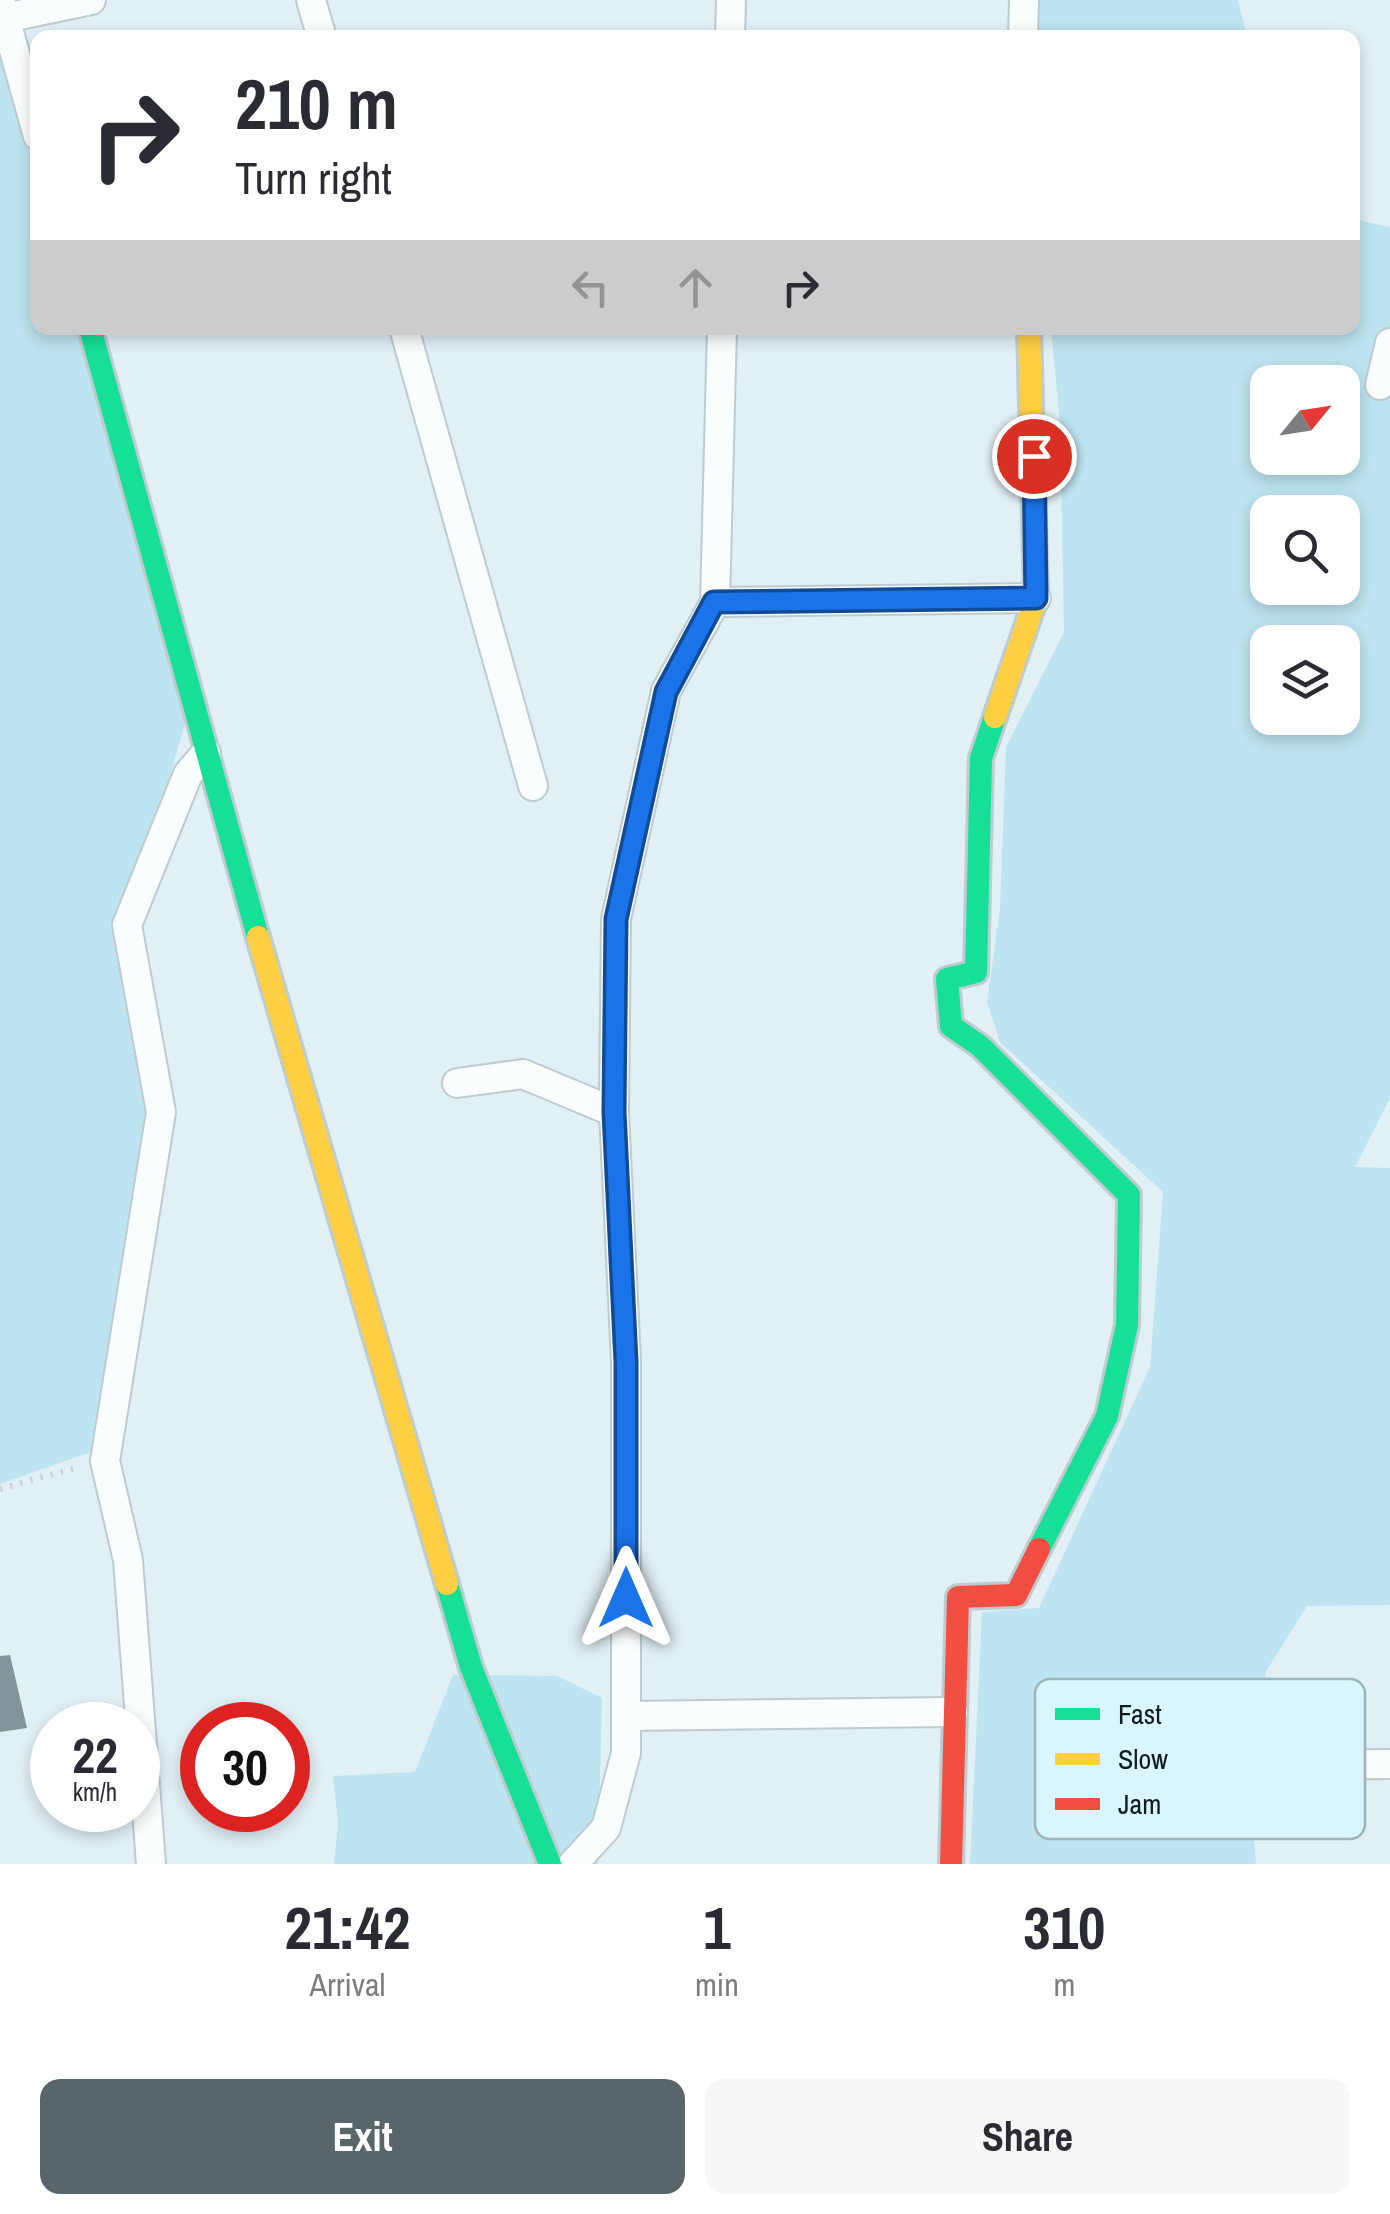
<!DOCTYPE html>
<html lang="en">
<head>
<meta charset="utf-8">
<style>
  :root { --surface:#fff; --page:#f7f7f7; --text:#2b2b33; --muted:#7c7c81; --accent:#58666a }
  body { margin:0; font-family:"Archivo Narrow",sans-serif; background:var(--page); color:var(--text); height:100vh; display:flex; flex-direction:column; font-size:38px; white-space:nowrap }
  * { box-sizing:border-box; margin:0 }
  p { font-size:32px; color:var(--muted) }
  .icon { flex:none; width:55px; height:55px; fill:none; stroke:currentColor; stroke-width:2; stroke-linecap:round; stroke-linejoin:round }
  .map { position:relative; height:1864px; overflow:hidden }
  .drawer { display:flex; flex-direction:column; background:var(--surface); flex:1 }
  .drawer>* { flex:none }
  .banner { position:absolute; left:30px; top:30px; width:1330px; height:305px; border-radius:20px; box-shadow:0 5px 15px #0003; background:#fff; color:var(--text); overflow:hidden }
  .needle { width:65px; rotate:60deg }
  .controls { position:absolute; left:1250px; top:365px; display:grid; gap:20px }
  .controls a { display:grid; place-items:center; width:110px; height:110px; border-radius:20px; background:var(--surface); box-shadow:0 5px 15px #0003; font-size:50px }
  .speed { position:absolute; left:30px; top:1702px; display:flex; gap:20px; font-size:50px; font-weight:700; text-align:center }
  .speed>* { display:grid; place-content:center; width:130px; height:130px; border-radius:50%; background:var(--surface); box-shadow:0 5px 15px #0003; line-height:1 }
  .speed small { font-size:25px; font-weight:400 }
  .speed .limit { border:15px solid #d22; background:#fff; color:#111 }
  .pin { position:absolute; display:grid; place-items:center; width:85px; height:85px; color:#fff; margin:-42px; border:5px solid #fff; border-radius:50%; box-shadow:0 2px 10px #0007 }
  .me { position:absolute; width:110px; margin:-55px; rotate:0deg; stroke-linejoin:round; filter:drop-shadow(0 0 8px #0008) }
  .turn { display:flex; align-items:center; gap:35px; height:210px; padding:0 40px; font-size:45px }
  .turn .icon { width:130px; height:130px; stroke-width:2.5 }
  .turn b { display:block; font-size:70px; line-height:85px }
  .lanes { display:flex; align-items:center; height:95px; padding:0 40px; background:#0003; justify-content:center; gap:50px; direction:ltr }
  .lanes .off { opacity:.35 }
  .eta { display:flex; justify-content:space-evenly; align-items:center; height:170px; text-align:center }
  .eta b { font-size:60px; font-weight:700; line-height:70px }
  .button { display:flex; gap:20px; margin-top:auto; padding:20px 40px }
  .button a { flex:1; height:115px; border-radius:20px; background:var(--accent); color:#fff; font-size:40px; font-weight:700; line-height:115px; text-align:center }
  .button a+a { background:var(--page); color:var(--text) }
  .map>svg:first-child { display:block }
</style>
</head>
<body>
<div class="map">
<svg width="1390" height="1864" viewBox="0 0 1390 1864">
  <rect width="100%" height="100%" fill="#e1f0f5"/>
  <g fill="#bde4f0" fill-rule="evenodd">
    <polygon points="1027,0 1238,0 1247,37 1029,37"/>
    <polygon points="0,4 37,146 38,328 86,328 188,713 127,925 148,1123 91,1452 0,1484"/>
    <path d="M1353,219L1390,227V1098L1355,1167L1390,1168V1605L1307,1606L1265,1673L1275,1745L1250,1778L1256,1864H970L982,1612L1039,1608L1150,1367L1163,1192L1000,1042L987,1002L1000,908L1006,747L1064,632L1060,424L1051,328H1352ZM1268,382H1342V458H1268ZM1268,512H1342V588H1268ZM1268,642H1342V718H1268Z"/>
    <polygon points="453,1675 557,1676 602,1698 598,1864 334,1864 338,1823 333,1776 415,1772"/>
  </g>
  <polygon fill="#82959b" points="10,1655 27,1728 0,1732 0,1656"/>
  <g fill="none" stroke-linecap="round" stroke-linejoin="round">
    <defs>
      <g id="street">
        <polyline points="0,0 38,136"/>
        <polyline points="311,0 322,38"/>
        <polyline points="5,18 91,0"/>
        <polyline points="730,38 731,0"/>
        <polyline points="1023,38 1024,0"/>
        <polyline points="404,328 533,786"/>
        <polyline points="1380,385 1390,343"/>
        <polyline points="715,602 1036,598"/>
        <polyline points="457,1083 523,1074 614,1112"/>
        <polyline points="626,1716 953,1712"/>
        <polyline points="1299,1765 1390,1764"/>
        <polyline points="151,1864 128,1560 105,1461 161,1112 127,925 188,774 206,753"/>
        <polyline points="573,1864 606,1828 626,1753 626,1362 614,1112 616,919 666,691 715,602 722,328"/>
      </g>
      <g id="fast">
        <polyline points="90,328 258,937"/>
        <polyline points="995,717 981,758 976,972 947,979 951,1026 980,1046 1129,1195 1127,1325 1107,1416 1039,1549"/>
        <polyline points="447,1584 471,1667 550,1864"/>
      </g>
      <g id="slow">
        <polyline points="995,717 1036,598 1029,328"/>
        <polyline points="258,937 447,1584"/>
      </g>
      <polyline id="jam" points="951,1864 958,1597 1016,1595 1039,1549"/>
    </defs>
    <use href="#street" stroke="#becbcf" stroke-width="32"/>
    <use href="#fast" stroke="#becbcf" stroke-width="28"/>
    <use href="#slow" stroke="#becbcf" stroke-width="28"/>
    <use href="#jam" stroke="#becbcf" stroke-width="28"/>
    <polyline stroke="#ccd1d2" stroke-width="6" stroke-dasharray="2.5 8" stroke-linecap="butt" points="0,1489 79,1467"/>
    <use href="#street" stroke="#fafdfe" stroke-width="28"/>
    <use href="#fast" stroke="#16e098" stroke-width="22"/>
    <use href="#slow" stroke="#ffcf43" stroke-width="22"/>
    <use href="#jam" stroke="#f24e42" stroke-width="22"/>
  </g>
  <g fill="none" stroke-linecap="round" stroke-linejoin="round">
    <defs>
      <polyline id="route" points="626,1598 626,1362 614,1112 616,919 666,692 714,602 1036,598 1034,456"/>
    </defs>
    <use href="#route" stroke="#114b97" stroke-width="25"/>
    <use href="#route" stroke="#1a73e8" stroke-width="18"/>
  </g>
  <rect x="1035" y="1679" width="330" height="160" rx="15" fill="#d9f5fd" stroke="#9cb4ba" stroke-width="2.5"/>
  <rect x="1055" y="1708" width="45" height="12" fill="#16e098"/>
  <rect x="1055" y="1753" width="45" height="12" fill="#ffcf43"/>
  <rect x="1055" y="1798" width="45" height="12" fill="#f24e42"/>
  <g font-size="28" fill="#0f1c1f">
    <text x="1118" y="1724">Fast</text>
    <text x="1118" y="1769">Slow</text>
    <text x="1118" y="1814">Jam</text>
  </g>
</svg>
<div class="controls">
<a><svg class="needle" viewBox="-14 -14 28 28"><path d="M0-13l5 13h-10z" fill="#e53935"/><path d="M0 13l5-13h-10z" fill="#7c7c81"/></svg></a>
<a><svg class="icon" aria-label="search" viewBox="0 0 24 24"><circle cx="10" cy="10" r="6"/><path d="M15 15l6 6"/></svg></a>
<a><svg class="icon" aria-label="layers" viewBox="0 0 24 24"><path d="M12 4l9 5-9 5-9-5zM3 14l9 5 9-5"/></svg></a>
</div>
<div class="speed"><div>22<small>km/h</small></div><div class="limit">30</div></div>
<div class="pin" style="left:1034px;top:456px;background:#d93025"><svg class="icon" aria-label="arrive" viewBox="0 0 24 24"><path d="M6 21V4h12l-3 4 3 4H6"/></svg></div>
<svg class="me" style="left:626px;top:1598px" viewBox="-20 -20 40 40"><path d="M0-17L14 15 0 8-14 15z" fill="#1a73e8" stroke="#fff" stroke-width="4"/></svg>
<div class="banner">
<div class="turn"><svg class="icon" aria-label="right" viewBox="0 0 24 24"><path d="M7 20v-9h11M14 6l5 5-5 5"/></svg><div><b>210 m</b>Turn right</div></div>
<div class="lanes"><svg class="icon off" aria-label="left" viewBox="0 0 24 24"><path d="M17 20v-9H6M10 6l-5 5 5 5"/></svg><svg class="icon off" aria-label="ahead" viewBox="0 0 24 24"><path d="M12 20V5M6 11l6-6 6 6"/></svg><svg class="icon" aria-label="right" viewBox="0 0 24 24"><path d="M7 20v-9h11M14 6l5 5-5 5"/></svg></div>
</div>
</div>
<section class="drawer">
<div class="eta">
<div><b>21:42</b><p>Arrival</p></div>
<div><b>1</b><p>min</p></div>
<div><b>310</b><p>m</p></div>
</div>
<div class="button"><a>Exit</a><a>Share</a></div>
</section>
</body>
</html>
